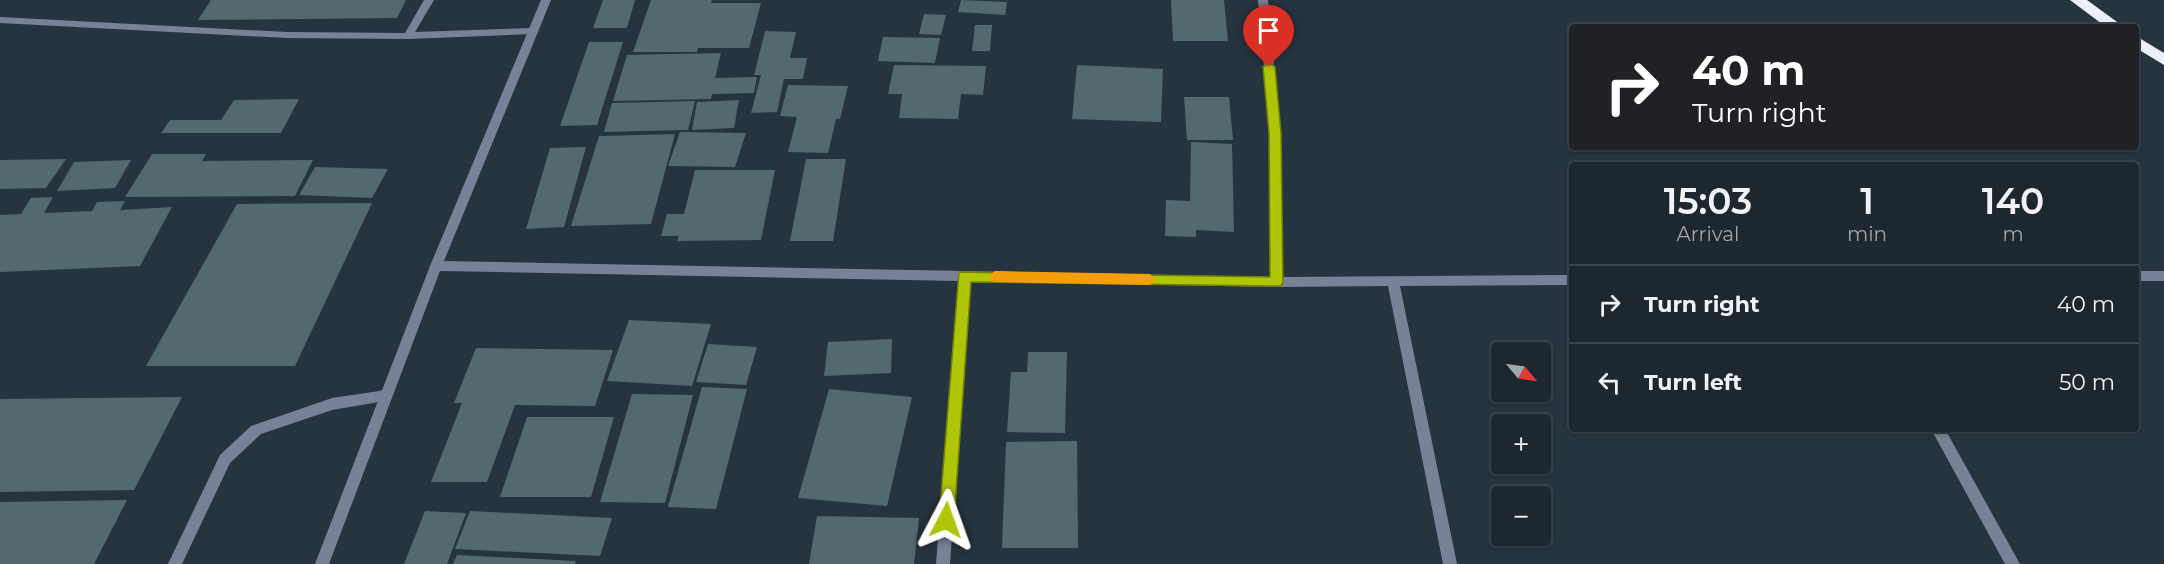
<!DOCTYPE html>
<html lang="en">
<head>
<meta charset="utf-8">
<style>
  :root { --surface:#1c272f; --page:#29333b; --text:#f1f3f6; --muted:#a0a5aa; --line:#3a444b }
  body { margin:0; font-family:Montserrat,sans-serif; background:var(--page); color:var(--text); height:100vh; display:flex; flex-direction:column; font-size:22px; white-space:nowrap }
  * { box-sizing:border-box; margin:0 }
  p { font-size:20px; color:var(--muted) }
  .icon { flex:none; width:33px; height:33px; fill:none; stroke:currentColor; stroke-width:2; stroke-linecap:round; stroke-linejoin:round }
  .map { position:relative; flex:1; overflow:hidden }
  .details { position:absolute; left:1569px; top:162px; width:570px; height:270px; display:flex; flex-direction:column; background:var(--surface); border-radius:6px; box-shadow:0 2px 4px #0004,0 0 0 2px var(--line) }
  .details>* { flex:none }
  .guide { position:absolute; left:1569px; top:24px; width:570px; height:126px; border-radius:6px; box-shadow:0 2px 4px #0004,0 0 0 2px var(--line); background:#202124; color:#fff; overflow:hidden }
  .needle { width:39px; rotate:119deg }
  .tools { position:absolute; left:1491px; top:342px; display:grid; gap:12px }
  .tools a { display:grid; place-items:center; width:60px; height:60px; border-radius:6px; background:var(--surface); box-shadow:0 2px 4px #0004,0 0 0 2px var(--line); font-size:30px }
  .pin { position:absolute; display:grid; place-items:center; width:51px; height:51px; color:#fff; margin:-62px -26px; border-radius:50% 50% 50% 0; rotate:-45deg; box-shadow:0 0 6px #0007 }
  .pin .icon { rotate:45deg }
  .me { position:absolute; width:66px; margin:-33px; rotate:4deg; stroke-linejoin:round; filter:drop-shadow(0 0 4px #0008) }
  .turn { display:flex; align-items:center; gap:21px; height:126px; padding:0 24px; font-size:27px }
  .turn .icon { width:78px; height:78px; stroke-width:2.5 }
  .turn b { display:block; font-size:42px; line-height:51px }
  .eta { display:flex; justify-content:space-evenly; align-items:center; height:102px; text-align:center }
  .eta b { font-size:36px; font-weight:600; line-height:42px }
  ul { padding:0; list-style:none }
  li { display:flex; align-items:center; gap:18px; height:78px; padding:0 24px; border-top:2px solid var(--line) }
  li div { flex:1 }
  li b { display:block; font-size:22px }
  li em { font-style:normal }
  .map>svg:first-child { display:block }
</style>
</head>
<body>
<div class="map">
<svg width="2164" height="564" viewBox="0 0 2164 564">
  <rect width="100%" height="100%" fill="#25343f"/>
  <g fill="#536970">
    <polygon points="211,0 406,0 397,18 198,20"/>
    <polygon points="603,0 635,0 627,28 593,28"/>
    <polygon points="651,0 712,0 711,3 761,3 749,48 698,48 697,52 633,52"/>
    <polygon points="961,0 1007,2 1005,15 958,12"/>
    <polygon points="1171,0 1224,0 1228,41 1173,41"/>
    <polygon points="924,14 946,15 941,35 919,34"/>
    <polygon points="975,25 992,25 990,51 972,51"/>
    <polygon points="765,31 796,32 790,58 807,58 803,79 784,79 777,112 751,113 761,75 754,75"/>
    <polygon points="883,37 940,38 935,63 878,61"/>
    <polygon points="589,42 623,42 597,125 560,126"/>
    <polygon points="721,53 715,78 757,77 754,93 712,94 711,99 613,101 627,55"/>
    <polygon points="894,65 986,66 983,95 961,94 958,119 899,118 902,94 888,94"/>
    <polygon points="1077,65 1163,69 1161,122 1072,119"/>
    <polygon points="788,85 848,86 840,119 836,119 828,153 788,152 797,117 780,116"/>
    <polygon points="1184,97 1229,97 1233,140 1187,140"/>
    <polygon points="299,99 281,133 161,133 170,120 221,120 234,100"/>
    <polygon points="739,100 734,128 692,130 697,102"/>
    <polygon points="695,101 688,130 604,132 612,103"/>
    <polygon points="680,132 746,133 735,167 668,166"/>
    <polygon points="675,134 651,224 571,226 599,136"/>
    <polygon points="1191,142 1232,144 1234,232 1196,230 1196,237 1165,236 1166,200 1190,201"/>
    <polygon points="586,147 564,227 526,229 550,148"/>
    <polygon points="152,154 206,154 202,161 313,160 295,196 125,197"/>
    <polygon points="66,159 46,188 0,189 0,160"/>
    <polygon points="806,159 846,159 833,241 790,241"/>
    <polygon points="131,160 115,188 57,191 74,162"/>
    <polygon points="315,167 388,169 372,198 299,195"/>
    <polygon points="695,170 775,170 761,240 677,241 679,236 661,236 667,214 684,214"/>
    <polygon points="53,197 44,213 92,211 97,202 125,201 120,210 172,207 140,266 0,272 0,215 21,214 31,198"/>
    <polygon points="372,203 295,366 146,366 237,204"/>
    <polygon points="629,320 711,324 692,386 607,381"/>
    <polygon points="892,339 891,373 824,376 828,342"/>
    <polygon points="708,344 757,347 746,385 696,382"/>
    <polygon points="476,348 613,350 595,406 515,405 487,482 431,482 462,403 454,403"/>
    <polygon points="1028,352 1067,352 1065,433 1007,432 1011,372 1027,372"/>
    <polygon points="702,387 747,389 716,509 668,507"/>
    <polygon points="829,389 912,397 887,506 798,498"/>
    <polygon points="632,394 693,395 665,503 600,502"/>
    <polygon points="182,397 134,490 0,492 0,399"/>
    <polygon points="527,417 614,417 591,497 500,497"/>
    <polygon points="1077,441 1078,548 1002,548 1006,442"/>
    <polygon points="127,500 94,564 0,564 0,502"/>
    <polygon points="425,511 466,513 447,564 404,564"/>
    <polygon points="470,511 612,518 600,556 455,549"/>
    <polygon points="817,516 919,518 914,564 809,564"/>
    <polygon points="457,555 576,561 575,564 453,564"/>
  </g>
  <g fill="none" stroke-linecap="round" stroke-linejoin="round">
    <g fill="#788197" fill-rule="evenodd">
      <polygon points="424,0 434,0 415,32 534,28 539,31 534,34 408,39 287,38 0,23 0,17 287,32 405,33"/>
      <polygon points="386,390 391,392 392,396 391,400 332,410 261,434 230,463 182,564 168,564 220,455 251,426 332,398"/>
    </g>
    <g fill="#788197" fill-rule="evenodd">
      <polygon points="541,0 551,0 444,261 1271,277 1270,133 1258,0 1268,0 1280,133 1283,277 1572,275 1572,285 1400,286 1457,564 1443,564 1388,286 1277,287 970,281 950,564 936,564 958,281 440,271 329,564 315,564 430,266"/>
      <rect x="2136" y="271" width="28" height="10"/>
      <polygon points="1931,429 1945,429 2020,564 2005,564"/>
    </g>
    <g fill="#ebf0fb" fill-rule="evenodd">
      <polygon points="2070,0 2087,0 2124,27 2106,27"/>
      <polygon points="2136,36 2164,53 2164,65 2136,48"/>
    </g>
  </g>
  <polygon fill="#afc507" stroke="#728005" stroke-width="1.5" points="1269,63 1275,67 1281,133 1283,282 1281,286 971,282 954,520 952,525 946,527 941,525 939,520 959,272 1270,277 1269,133 1263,67"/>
  <polygon fill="#f59e0b" points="995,271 1150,274 1156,280 1150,285 995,282 988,277"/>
</svg>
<div class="tools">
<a><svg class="needle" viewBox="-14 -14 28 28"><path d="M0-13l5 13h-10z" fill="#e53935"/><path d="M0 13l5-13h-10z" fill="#a0a5aa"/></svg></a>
<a>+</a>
<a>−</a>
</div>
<div class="pin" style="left:1269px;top:67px;background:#d93025"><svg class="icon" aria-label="arrive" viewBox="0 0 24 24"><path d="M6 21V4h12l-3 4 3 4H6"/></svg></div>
<svg class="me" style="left:946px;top:520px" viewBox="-20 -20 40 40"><path d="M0-17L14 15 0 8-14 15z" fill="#afc507" stroke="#fff" stroke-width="4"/></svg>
<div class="guide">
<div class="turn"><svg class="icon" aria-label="right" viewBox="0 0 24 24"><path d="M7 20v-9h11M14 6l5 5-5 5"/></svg><div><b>40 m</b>Turn right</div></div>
</div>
<section class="details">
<div class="eta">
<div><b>15:03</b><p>Arrival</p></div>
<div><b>1</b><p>min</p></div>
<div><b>140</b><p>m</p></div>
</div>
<ul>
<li><svg class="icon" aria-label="right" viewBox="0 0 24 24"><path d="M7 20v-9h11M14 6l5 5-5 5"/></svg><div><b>Turn right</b></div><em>40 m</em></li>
<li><svg class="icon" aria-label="left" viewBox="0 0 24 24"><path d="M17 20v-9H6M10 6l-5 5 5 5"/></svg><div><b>Turn left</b></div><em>50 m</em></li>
</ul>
</section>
</div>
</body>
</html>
